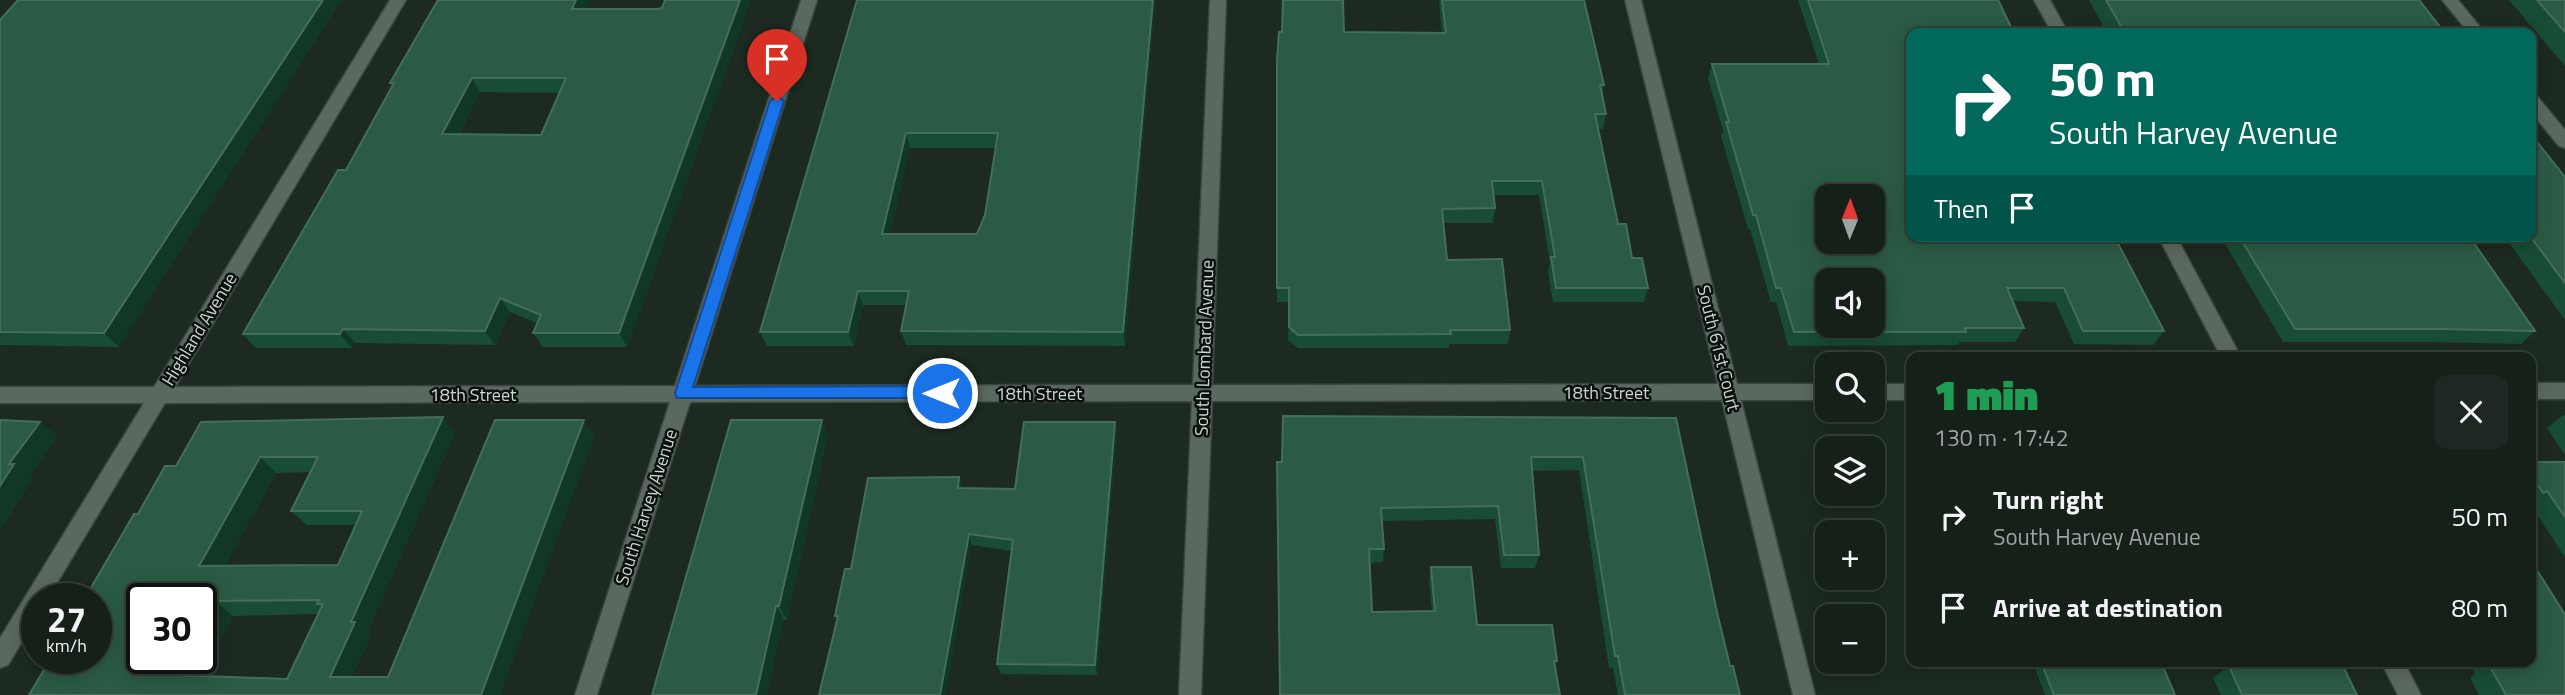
<!DOCTYPE html>
<html lang="en">
<head>
<meta charset="utf-8">
<style>
  :root { --surface:#152019; --page:#1e2822; --text:#f1f3f6; --muted:#9da3a2; --line:#343e38 }
  body { margin:0; font-family:"Titillium Web",sans-serif; background:var(--page); color:var(--text); height:100vh; display:flex; flex-direction:column; font-size:26px; white-space:nowrap }
  * { box-sizing:border-box; margin:0 }
  p { font-size:23px; color:var(--muted) }
  .icon { flex:none; width:38px; height:38px; fill:none; stroke:currentColor; stroke-width:2; stroke-linecap:round; stroke-linejoin:round }
  .map { position:relative; flex:1; overflow:hidden }
  .drawer { position:absolute; left:1906px; top:352px; width:630px; height:315px; display:flex; flex-direction:column; background:var(--surface); border-radius:14px; box-shadow:0 4px 18px #0003,0 0 0 2px var(--line) }
  .drawer>* { flex:none }
  .hud { position:absolute; left:1906px; top:28px; width:630px; height:214px; border-radius:14px; box-shadow:0 4px 18px #0003,0 0 0 2px var(--line); background:#00695c; color:#fff; overflow:hidden }
  .needle { width:46px; rotate:1deg }
  .buttons { position:absolute; left:1815px; top:184px; display:grid; gap:14px }
  .buttons a { display:grid; place-items:center; width:70px; height:70px; border-radius:14px; background:var(--surface); box-shadow:0 4px 18px #0003,0 0 0 2px var(--line); font-size:35px }
  .speed { position:absolute; left:21px; top:583px; display:flex; gap:14px; font-size:35px; font-weight:700; text-align:center }
  .speed>* { display:grid; place-content:center; width:91px; height:91px; border-radius:50%; background:var(--surface); box-shadow:0 4px 18px #0003,0 0 0 2px var(--line); line-height:1 }
  .speed small { font-size:18px; font-weight:400 }
  .speed .limit { border:4px solid #111; border-radius:10px; background:#fff; color:#111 }
  .pin { position:absolute; display:grid; place-items:center; width:60px; height:60px; color:#fff; margin:-72px -30px; border-radius:50% 50% 50% 0; rotate:-45deg; box-shadow:0 0 7px #0007 }
  .pin .icon { rotate:45deg }
  .me { position:absolute; width:77px; margin:-38px; rotate:270deg; stroke-linejoin:round; filter:drop-shadow(0 0 5px #0008) }
  .turn { display:flex; align-items:center; gap:24px; height:147px; padding:0 28px; font-size:32px }
  .turn .icon { width:91px; height:91px; stroke-width:2.5 }
  .turn b { display:block; font-size:49px; line-height:60px }
  .then { display:flex; align-items:center; height:66px; padding:0 28px; background:#0003; gap:14px; font-size:26px }
  .round { display:grid; place-items:center; flex:none; width:74px; height:74px; border-radius:14px; background:var(--page) }
  .overview { display:flex; align-items:center; justify-content:space-between; height:119px; padding:0 28px }
  h1 { font-size:42px; font-weight:800; line-height:52px; color:#1e9e55 }
  ul { padding:0; list-style:none }
  li { display:flex; align-items:center; gap:21px; height:91px; padding:0 28px }
  li div { flex:1 }
  li b { display:block; font-size:26px }
  li em { font-style:normal }
  .map>svg:first-child { display:block }
</style>
</head>
<body>
<div class="map">
<svg width="2565" height="695" viewBox="0 0 2565 695">
  <rect width="100%" height="100%" fill="#1c2a21"/>
  <g fill="none" stroke-linecap="round" stroke-linejoin="round">
    <defs>
      <g id="minor">
        <polygon points="390,0 406,0 175,387 675,386 801,0 817,0 695,386 1193,385 1210,0 1226,0 1212,385 1718,384 1625,0 1641,0 1737,384 1827,384 1827,400 1741,400 1815,695 1793,695 1722,400 1212,401 1201,695 1179,695 1192,401 690,402 597,695 575,695 670,402 165,403 48,598 37,598 37,617 8,665 0,668 0,638 144,403 0,403 0,387 154,387"/>
        <polygon points="2034,0 2050,0 2068,33 2052,33"/>
        <polygon points="2442,0 2458,0 2485,33 2469,33"/>
        <polygon points="2530,94 2536,95 2565,130 2565,148 2559,146 2530,111"/>
        <polygon points="2158,236 2176,236 2241,357 2221,357"/>
        <rect x="2530" y="383" width="35" height="16"/>
        <rect x="1872" y="384" width="39" height="16"/>
        <polygon points="2381,662 2404,662 2421,695 2398,695"/>
      </g>
    </defs>
    <use href="#minor" stroke="#39453e" stroke-width="3"/>
    <use href="#minor" fill="#5a695f" fill-rule="evenodd"/>
  </g>
  <g fill="#184c34" fill-rule="evenodd">
    <path d="M665,0H751L627,347H543L533,333L537,323L510,312L495,345L355,343L352,348H256L243,334L346,170L392,86L390,83L586,9H658L662,8ZM480,92L560,93L541,135L459,134Z"/>
    <path d="M857,0H1155L1125,346L906,345L901,331L907,305H863L854,346H767L760,332ZM910,148H996L985,215L977,234H890Z"/>
    <polygon points="1439,0 1584,0 1604,85 1602,96 1606,114 1603,129 1598,129 1618,224 1632,258 1648,288 1644,302 1553,302 1548,272 1550,263 1539,195 1494,195 1495,208 1493,223 1443,223 1447,260 1510,330 1508,344 1449,344 1449,348 1298,348 1288,340 1289,302 1277,302 1277,59 1442,33"/>
    <polygon points="1798,0 1998,0 2124,257 2164,331 2153,345 2074,344 2055,302 2013,301 2024,328 2015,342 1960,342 1958,345 1788,346 1776,302 1771,302 1750,229 1748,229 1721,136 1723,131 1708,78 1712,64 1819,64"/>
    <polygon points="2089,0 2419,0 2445,33 2107,33"/>
    <polygon points="2509,0 2565,0 2565,66"/>
    <polygon points="0,20 119,347 0,345"/>
    <polygon points="2565,177 2565,320 2504,236 2530,236"/>
    <polygon points="2469,236 2535,331 2521,344 2430,342 2283,342 2221,237"/>
    <polygon points="2563,415 2565,415 2565,455 2547,428"/>
    <polygon points="1676,418 1717,612 1730,666 1740,695 1618,695 1613,668 1609,668 1579,470 1532,471 1539,555 1535,568 1501,568 1495,519 1382,521 1384,549 1383,562 1369,563 1372,612 1432,611 1429,580 1431,567 1477,625 1557,661 1555,667 1280,695 1282,462"/>
    <polygon points="1115,422 1117,433 1097,675 1001,674 997,664 1012,551 972,545 837,620 835,616 851,569 959,477 963,488 1015,489"/>
    <path d="M455,433L367,633L371,636L352,677H388L594,436L500,695H29L138,514L176,466ZM310,472L291,511L307,525H356L338,565L225,566L276,473ZM318,614L287,679L202,676L233,616Z"/>
    <polygon points="828,435 787,620 784,620 652,695"/>
    <polygon points="2530,462 2565,462 2565,557 2530,504"/>
    <polygon points="2020,662 2161,662 2175,695 2045,695 2033,662"/>
    <polygon points="2469,662 2530,662 2565,695 2479,695 2470,678 2475,674"/>
    <polygon points="2229,666 2357,695 2221,695 2213,678"/>
  </g>
  <g fill="#113825">
    <polygon points="323,0 342,0 119,347 104,333"/>
    <polygon points="576,0 591,0 579,24 572,9"/>
    <polygon points="740,0 751,0 627,347 619,333"/>
    <polygon points="1153,0 1155,0 1125,346 1123,332"/>
    <polygon points="472,78 480,92 451,149 442,134"/>
    <polygon points="906,133 910,148 887,248 882,234"/>
    <polygon points="858,291 863,305 854,346 848,332"/>
    <polygon points="500,298 510,312 495,345 485,331"/>
    <polygon points="343,329 355,343 352,348 340,334"/>
    <polygon points="443,417 455,433 367,633 371,636 346,691 330,677 351,622"/>
    <polygon points="584,420 594,436 500,695 481,695"/>
    <polygon points="822,420 828,435 787,620 779,606"/>
    <polygon points="40,422 58,436 30,476 33,479 0,531 0,486 9,464"/>
    <polygon points="1115,422 1117,433 1097,675 1095,665"/>
    <polygon points="260,457 276,473 217,581 199,566"/>
    <polygon points="959,477 963,489 958,488"/>
    <polygon points="969,534 972,545 946,695 940,695"/>
    <polygon points="215,601 233,616 195,689 176,675 186,658 201,658 201,628"/>
    <polygon points="776,606 784,620 767,695 756,695"/>
  </g>
  <g fill="#2b5b44" stroke="#446e5a" stroke-width="2" fill-rule="evenodd">
    <polygon points="18,0 323,0 104,333 0,332 0,20"/>
    <path d="M438,0H576L572,9H658L662,8L665,0H740L619,333H533L541,315L500,298L485,331L343,329L340,334H243L338,170H346L394,83H390ZM472,78H566L541,135L442,134Z"/>
    <path d="M857,0H1153L1123,332L901,331L909,291H858L848,332H760ZM906,133H998L985,215L977,234H882Z"/>
    <polygon points="1283,0 1343,0 1344,32 1446,33 1442,0 1584,0 1604,85 1600,85 1606,114 1595,114 1618,224 1626,224 1632,258 1642,258 1648,288 1556,288 1551,257 1555,257 1542,181 1492,181 1495,208 1442,209 1447,260 1502,259 1510,330 1450,330 1451,334 1298,335 1289,327 1289,288 1277,288 1277,59 1279,32 1282,32"/>
    <path d="M1808,0H1998L2014,33H1911V236H2114L2164,331H2083L2064,288H2007L2024,328H1965L1966,332H1794L1781,288H1776L1756,215H1753L1726,122H1729L1712,64H1829ZM1827,196H1872V242H1827ZM1827,280H1872V326H1827Z"/>
    <polygon points="2106,0 2419,0 2445,33 2125,33"/>
    <polygon points="2537,0 2565,0 2565,32"/>
    <polygon points="2530,133 2565,177 2565,283 2530,236"/>
    <polygon points="2239,236 2469,236 2535,331 2443,329 2295,329"/>
    <polygon points="1283,416 1676,418 1717,612 1730,666 1733,666 1740,695 1625,695 1618,656 1615,656 1583,457 1531,457 1539,555 1504,555 1498,506 1381,508 1384,549 1369,549 1372,612 1435,611 1431,567 1471,567 1477,625 1552,625 1557,661 1554,661 1560,695 1280,695 1277,462 1282,462"/>
    <path d="M443,417L351,622H355L330,677H388L495,420H584L481,695H29L51,658H96V598H85L134,514H138L165,466H176L201,422ZM260,457H318L291,511H362L338,565L199,566ZM142,598H201V628L215,601L319,600L317,604H323L287,679L176,675L186,658H142Z"/>
    <polygon points="0,420 40,422 9,464 14,464 0,486"/>
    <polygon points="731,420 822,420 779,606 776,606 756,695 652,695"/>
    <polygon points="1024,422 1115,422 1095,665 997,664 1013,540 969,534 940,695 819,695 838,616 835,616 845,569 851,569 868,478 959,477 958,488 1015,489"/>
    <polygon points="2530,462 2565,462 2565,517 2547,491 2543,493 2530,474"/>
    <polygon points="2530,559 2564,613 2565,613 2565,695 2506,695 2489,665 2497,665 2495,662 2530,662"/>
    <polygon points="2041,662 2161,662 2175,695 2054,695"/>
    <polygon points="2229,666 2343,666 2357,695 2242,695"/>
  </g>
  <polygon fill="#1a73e8" stroke="#114b97" stroke-width="2" points="777,96 784,101 693,387 942,386 948,388 950,393 948,398 677,398 675,393 770,101"/>
  <g text-anchor="middle" dominant-baseline="central" stroke-width="5" stroke-linejoin="round" paint-order="stroke">
    <g font-size="18" fill="#ccd5cf" stroke="#0b110d">
      <text transform="translate(199 329) rotate(-59)">Highland Avenue</text>
      <text transform="translate(1204 348) rotate(-88)">South Lombard Avenue</text>
      <text transform="translate(1719 348) rotate(76)">South 61st Court</text>
      <text x="1606" y="392">18th Street</text>
      <text x="1039" y="393">18th Street</text>
      <text x="473" y="394">18th Street</text>
      <text transform="translate(646 507) rotate(-72)">South Harvey Avenue</text>
    </g>
  </g>
</svg>
<div class="buttons">
<a><svg class="needle" viewBox="-14 -14 28 28"><path d="M0-13l5 13h-10z" fill="#e53935"/><path d="M0 13l5-13h-10z" fill="#9da3a2"/></svg></a>
<a><svg class="icon" aria-label="sound" viewBox="0 0 24 24"><path d="M4 9h4l5-4v14l-5-4H4zM17 9q2 3 0 6"/></svg></a>
<a><svg class="icon" aria-label="search" viewBox="0 0 24 24"><circle cx="10" cy="10" r="6"/><path d="M15 15l6 6"/></svg></a>
<a><svg class="icon" aria-label="layers" viewBox="0 0 24 24"><path d="M12 4l9 5-9 5-9-5zM3 14l9 5 9-5"/></svg></a>
<a>+</a>
<a>−</a>
</div>
<div class="speed"><div>27<small>km/h</small></div><div class="limit">30</div></div>
<div class="pin" style="left:777px;top:101px;background:#d93025"><svg class="icon" aria-label="arrive" viewBox="0 0 24 24"><path d="M6 21V4h12l-3 4 3 4H6"/></svg></div>
<svg class="me" style="left:942px;top:393px" viewBox="-20 -20 40 40"><circle r="17" fill="#1a73e8" stroke="#fff" stroke-width="3"/><path d="M0-11L8 9 0 5-8 9z" fill="#fff"/></svg>
<div class="hud">
<div class="turn"><svg class="icon" aria-label="right" viewBox="0 0 24 24"><path d="M7 20v-9h11M14 6l5 5-5 5"/></svg><div><b>50 m</b>South Harvey Avenue</div></div>
<div class="then">Then<svg class="icon" aria-label="arrive" viewBox="0 0 24 24"><path d="M6 21V4h12l-3 4 3 4H6"/></svg></div>
</div>
<section class="drawer">
<div class="overview"><div><h1>1 min</h1><p>130 m · 17:42</p></div><a class="round"><svg class="icon" aria-label="close" viewBox="0 0 24 24"><path d="M6 6l12 12M18 6L6 18"/></svg></a></div>
<ul>
<li><svg class="icon" aria-label="right" viewBox="0 0 24 24"><path d="M7 20v-9h11M14 6l5 5-5 5"/></svg><div><b>Turn right</b><p>South Harvey Avenue</p></div><em>50 m</em></li>
<li><svg class="icon" aria-label="arrive" viewBox="0 0 24 24"><path d="M6 21V4h12l-3 4 3 4H6"/></svg><div><b>Arrive at destination</b></div><em>80 m</em></li>
</ul>
</section>
</div>
</body>
</html>
